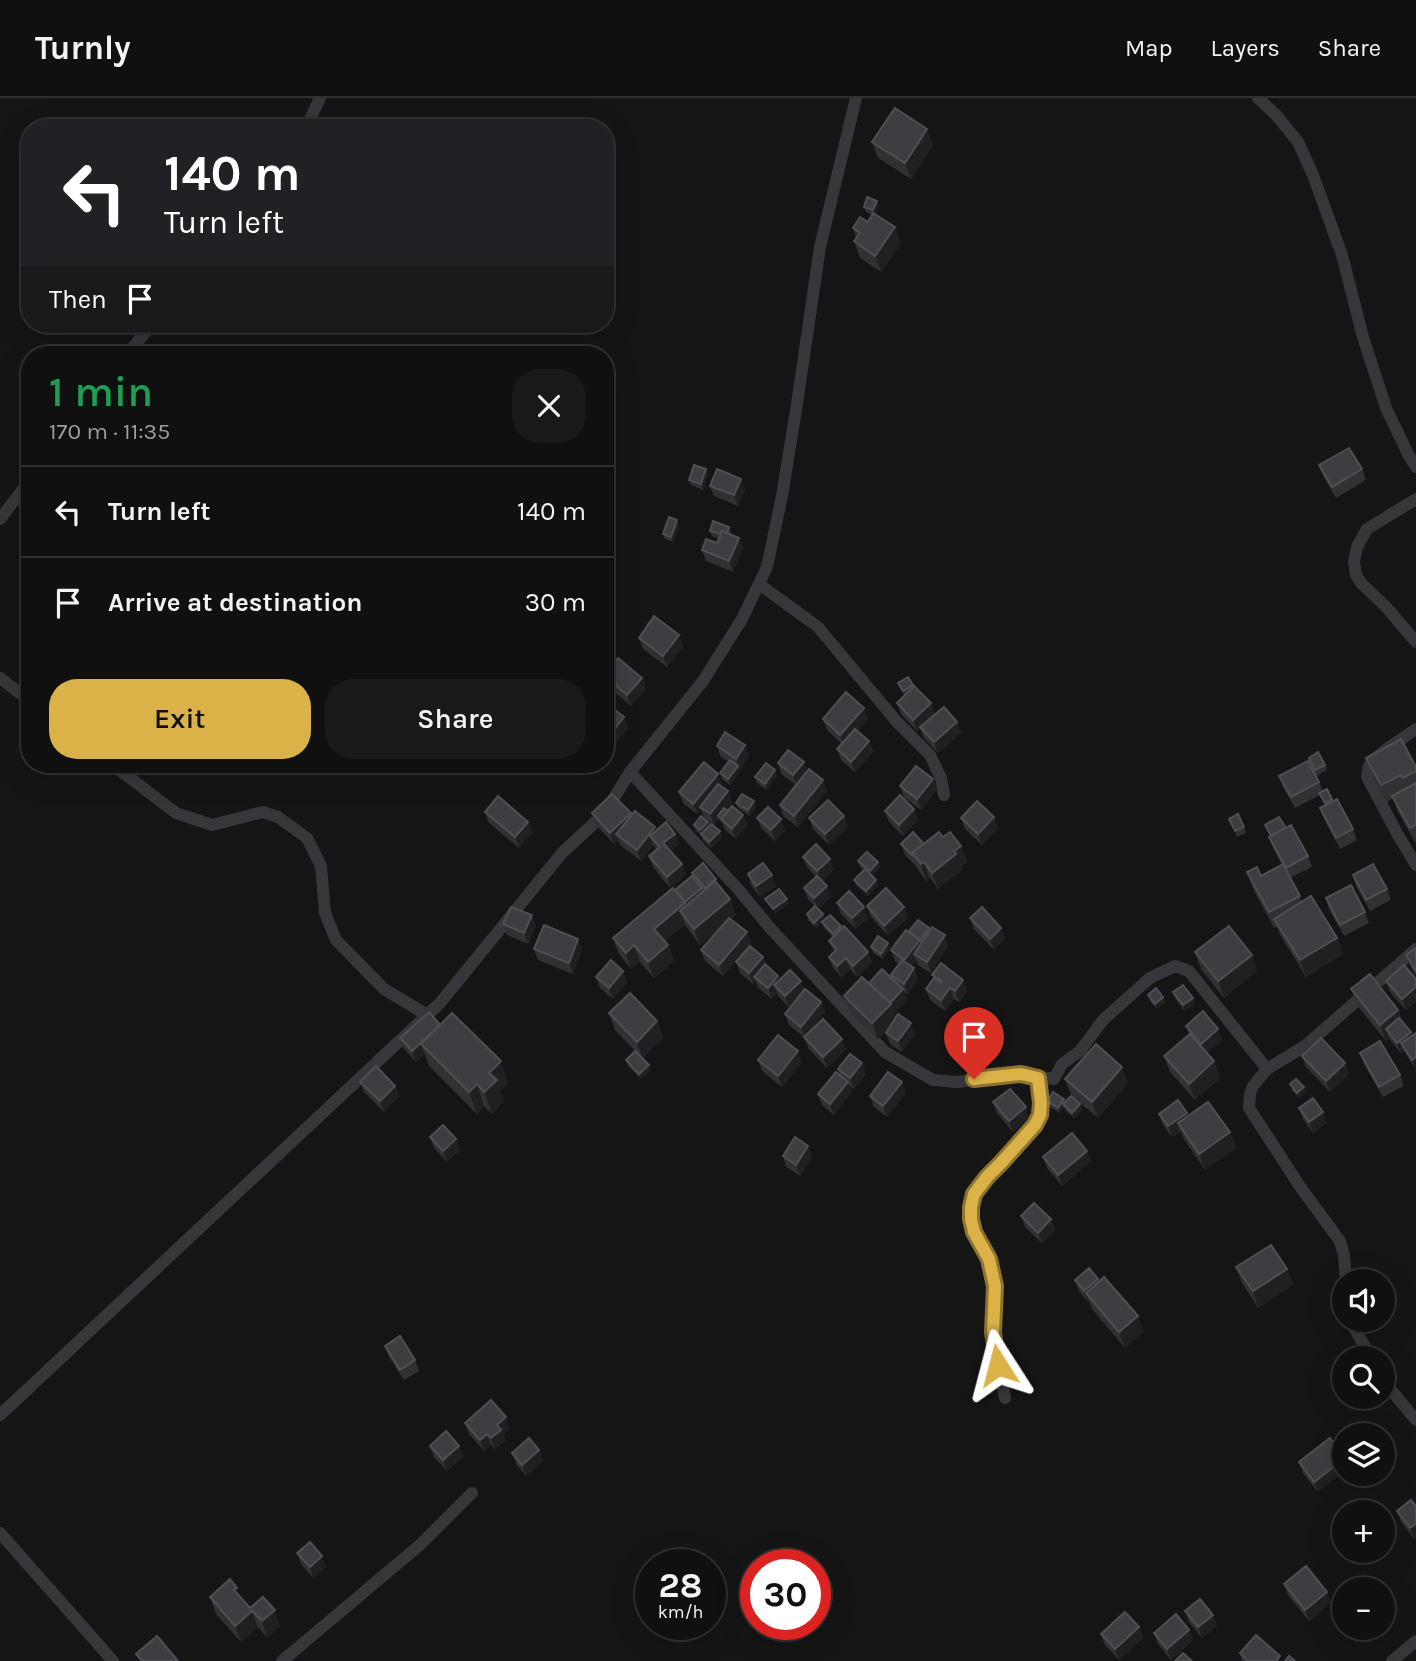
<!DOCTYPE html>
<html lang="en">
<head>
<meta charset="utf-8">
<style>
  :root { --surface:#101010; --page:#191919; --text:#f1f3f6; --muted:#9c9d9f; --line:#303030; --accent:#dbb248 }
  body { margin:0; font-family:Karla,sans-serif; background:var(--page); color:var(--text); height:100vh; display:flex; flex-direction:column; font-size:26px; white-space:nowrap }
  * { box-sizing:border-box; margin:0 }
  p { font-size:23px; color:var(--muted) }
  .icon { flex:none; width:38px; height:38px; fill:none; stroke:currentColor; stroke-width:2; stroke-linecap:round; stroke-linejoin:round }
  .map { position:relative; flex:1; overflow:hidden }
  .side { position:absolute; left:21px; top:248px; width:593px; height:427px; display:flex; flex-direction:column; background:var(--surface); border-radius:28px; box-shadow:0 7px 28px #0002,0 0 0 2px var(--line) }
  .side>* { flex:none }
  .top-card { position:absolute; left:21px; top:21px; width:593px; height:214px; border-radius:28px; box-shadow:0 7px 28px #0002,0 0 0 2px var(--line); background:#202124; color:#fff; overflow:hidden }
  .tools { position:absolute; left:1332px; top:1171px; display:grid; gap:14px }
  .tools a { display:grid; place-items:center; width:63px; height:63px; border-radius:50%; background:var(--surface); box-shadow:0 7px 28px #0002,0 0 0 2px var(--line); font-size:35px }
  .speed { position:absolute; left:635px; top:1451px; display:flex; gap:14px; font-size:35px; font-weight:700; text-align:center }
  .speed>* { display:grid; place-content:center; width:91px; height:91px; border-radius:50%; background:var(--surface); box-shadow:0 7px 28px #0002,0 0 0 2px var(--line); line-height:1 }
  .speed small { font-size:18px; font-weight:400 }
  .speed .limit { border:10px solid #d22; background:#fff; color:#111 }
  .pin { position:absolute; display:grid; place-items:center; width:60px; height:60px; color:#fff; margin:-72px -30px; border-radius:50% 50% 50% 0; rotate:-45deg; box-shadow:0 0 7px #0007 }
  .pin .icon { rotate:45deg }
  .me { position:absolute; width:77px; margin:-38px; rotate:351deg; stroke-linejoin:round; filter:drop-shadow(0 0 5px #0008) }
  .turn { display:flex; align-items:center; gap:24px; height:147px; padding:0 28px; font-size:32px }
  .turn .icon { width:91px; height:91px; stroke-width:2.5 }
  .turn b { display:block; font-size:49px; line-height:60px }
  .then { display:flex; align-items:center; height:66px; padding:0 28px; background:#0003; gap:14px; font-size:26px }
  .round { display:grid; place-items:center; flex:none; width:74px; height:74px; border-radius:28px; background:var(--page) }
  .headline { display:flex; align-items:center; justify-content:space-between; height:119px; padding:0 28px }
  h1 { font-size:42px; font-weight:600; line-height:52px; color:#1e9e55 }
  .cta { display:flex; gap:14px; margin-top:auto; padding:14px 28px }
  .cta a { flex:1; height:80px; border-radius:28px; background:var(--accent); color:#111; font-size:28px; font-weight:600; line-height:80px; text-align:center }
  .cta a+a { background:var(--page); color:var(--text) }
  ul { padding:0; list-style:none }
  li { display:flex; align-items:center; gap:21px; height:91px; padding:0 28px; border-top:2px solid var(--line) }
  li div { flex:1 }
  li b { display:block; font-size:26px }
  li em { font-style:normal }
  header { display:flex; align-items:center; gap:42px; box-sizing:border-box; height:98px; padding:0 35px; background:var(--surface); border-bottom:2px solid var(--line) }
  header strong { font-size:33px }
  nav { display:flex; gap:38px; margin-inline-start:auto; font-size:24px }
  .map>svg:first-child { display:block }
</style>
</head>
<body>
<header>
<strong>Turnly</strong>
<nav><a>Map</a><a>Layers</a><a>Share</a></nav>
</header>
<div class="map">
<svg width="1416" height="1563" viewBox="0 0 1416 1563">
  <rect width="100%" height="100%" fill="#151516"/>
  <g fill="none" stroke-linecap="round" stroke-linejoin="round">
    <g stroke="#36373b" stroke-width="12">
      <polyline points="856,0 820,149 797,306 782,398 767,469 742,521 703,583 630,674 738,791 771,831 885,954 933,982 957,984 1021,976 1054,981 1062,966 1080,953 1103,922 1150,880 1175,868 1189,873 1267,971"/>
      <polyline points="1258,0 1277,18 1298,44 1313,77 1342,157 1363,239 1386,310 1408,356 1416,369"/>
      <polyline points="306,30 320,0"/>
      <polyline points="127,257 152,226"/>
      <polyline points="1416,401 1367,431 1357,449 1354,464 1356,477 1361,485 1387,510 1416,544"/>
      <polyline points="0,421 30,382"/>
      <polyline points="759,486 818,529 897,624 930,657 941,680 944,697"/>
      <polyline points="0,580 30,603"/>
      <polyline points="1416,631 1384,653 1372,663 1369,668 1367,679 1398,737 1416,767"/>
      <polyline points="113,667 176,715 212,727 263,714 278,719 307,740 321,768 325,815 336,842 384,891 427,917"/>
      <polyline points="1346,1183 1344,1157 1340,1143 1301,1090 1249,1010 1250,996 1253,988 1267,971 1305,948 1416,851"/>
      <polyline points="1349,1222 1372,1260"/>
      <polyline points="1382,1278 1391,1292 1416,1322"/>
      <polyline points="1005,1300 993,1234 995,1188 989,1161 974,1134 971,1121 971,1109 974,1096 987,1079 1002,1064 1035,1027 1040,1017 1041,1005 1038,980"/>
      <polyline points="0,1317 440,905 562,755 604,716 630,674"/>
      <polyline points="0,1435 113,1563"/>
      <polyline points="282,1563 421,1446 472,1395"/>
      <polyline points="1392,1563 1416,1543"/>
    </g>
  </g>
  <g fill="#313134">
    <polygon points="927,31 933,47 911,81 878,60 872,44"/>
    <polygon points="879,108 875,116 901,145 881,174 860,160 854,143 856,140 853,130 868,124 872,117 866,114 864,109"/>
    <polygon points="1319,367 1362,371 1366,382 1336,400 1323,378"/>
    <polygon points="706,371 708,376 703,392 691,387 689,382"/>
    <polygon points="741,381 745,392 738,408 714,398 710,388"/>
    <polygon points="679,428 673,444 665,441 663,436"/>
    <polygon points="729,429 731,434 730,437 739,440 743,451 733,474 706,463 702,452 717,445 719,441 712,438 710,433"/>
    <polygon points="679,537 683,548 667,569 643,551 639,540"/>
    <polygon points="606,575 642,580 646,591 631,608 607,588 606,583"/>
    <polygon points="908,579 914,589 935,616 957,624 961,635 938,655 924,640 920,630 917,633 901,616 897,605 905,598 898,585"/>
    <polygon points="606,605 628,630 616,645 606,637"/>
    <polygon points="864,610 868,621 857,633 869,643 873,654 855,674 841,662 837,651 842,646 827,632 823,621"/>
    <polygon points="745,647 749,658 740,672 739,671 740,674 730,687 722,681 720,675 729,664 721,659 717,648"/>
    <polygon points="1309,660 1325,667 1327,672 1317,678"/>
    <polygon points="1366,660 1416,673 1416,746 1398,714 1393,700 1387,704 1372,676"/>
    <polygon points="804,664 807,673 827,693 798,729 783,718 780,707 796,687 781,676 778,665"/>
    <polygon points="775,672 777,678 767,692 757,685 755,679"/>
    <polygon points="1279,678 1319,684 1323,693 1332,701 1353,731 1357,742 1340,751 1324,721 1320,710 1325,708 1320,697 1295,710 1283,689"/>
    <polygon points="933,681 937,691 921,712 904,699 900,688"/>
    <polygon points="722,687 721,688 728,693 732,704 726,711 743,717 747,727 736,741 725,732 722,725 719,720 714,727 704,719 701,711 697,716 683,705 679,694"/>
    <polygon points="736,705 756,709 750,718 738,710"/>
    <polygon points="914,711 918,722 903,738 889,724 885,713"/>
    <polygon points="485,714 528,724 532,734 519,750 489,725"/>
    <polygon points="592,715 631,717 655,729 656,732 675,736 679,746 671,753 682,766 686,777 670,790 653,769 649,758 657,752 653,747 641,763 620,747 618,742 614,746 595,726"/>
    <polygon points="994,719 998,730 982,747 965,731 961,720"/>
    <polygon points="757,720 785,732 775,743 761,730"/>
    <polygon points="809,720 848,729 829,747 813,731"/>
    <polygon points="1229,721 1244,729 1246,735 1237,739"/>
    <polygon points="708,724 709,728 722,739 711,750 703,742 701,737 696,733 694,727"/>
    <polygon points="1265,727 1286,730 1308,758 1312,769 1290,780 1302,804 1337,840 1343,856 1306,879 1280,837 1277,829 1274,830 1253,791 1247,774 1261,778 1282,767 1273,750 1269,739 1270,738"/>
    <polygon points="943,739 961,748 967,764 961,769 962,772 938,791 930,780 926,783 918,772 916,768 905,757 901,746 924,746"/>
    <polygon points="803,759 834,771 822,783 831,799 818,811 808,801 804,790 816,779 807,769"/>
    <polygon points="858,763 878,764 880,769 872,778 878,787 868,798 856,787 854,782 864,772 860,769"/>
    <polygon points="692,775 716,781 717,785 730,801 736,817 731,821 747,834 751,845 723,878 705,863 701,852 719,832 700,847 685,827 665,843 668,847 674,863 654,880 640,864 631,871 619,856 613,840 693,779"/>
    <polygon points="748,776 776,788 760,799 751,787"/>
    <polygon points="1353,777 1387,791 1391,802 1370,813 1356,788"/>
    <polygon points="1326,800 1365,814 1369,825 1344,838 1329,811"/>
    <polygon points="837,805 868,820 856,831 841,816"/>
    <polygon points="867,808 904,809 908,820 888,838 871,819"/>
    <polygon points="807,816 823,816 825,821 841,828 842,831 868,854 872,864 857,879 850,871 841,879 833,870 829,859 834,854 829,843 833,839 824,830 822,825 816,830 808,822"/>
    <polygon points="970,820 1001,830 1005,840 994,852 974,831"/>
    <polygon points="503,826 536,828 528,846 507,837"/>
    <polygon points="930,831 945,837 948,848 931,875 918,867 916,862 912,868 918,881 908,896 904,894 907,902 894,916 896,920 915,936 902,954 890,946 886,935 890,929 878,941 850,915 844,898 869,885 893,881 891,877 899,866 895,863 891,852 910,835"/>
    <polygon points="888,845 890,850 883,861 873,855 871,849"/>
    <polygon points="1416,850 1416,878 1410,868 1406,857"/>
    <polygon points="534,851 582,852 573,876 538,862"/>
    <polygon points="1195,854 1252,857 1257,873 1224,900 1201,871"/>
    <polygon points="763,859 766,867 778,878 780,882 804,892 821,904 825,914 811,931 846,951 827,970 808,950 804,939 789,927 785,916 794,904 789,909 778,898 777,895 772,901 758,890 756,883 753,886 740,875 736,864"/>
    <polygon points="623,873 627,884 613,901 600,890 596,879"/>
    <polygon points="932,877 963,882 967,893 959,904 954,901 945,913 930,902 926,891 934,880"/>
    <polygon points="1416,881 1416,904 1406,912 1390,894 1386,883"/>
    <polygon points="1351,891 1398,912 1403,924 1412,938 1416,935 1416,972 1404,953 1401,956 1389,940 1386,943 1357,907"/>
    <polygon points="1173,894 1195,906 1184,913 1175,900"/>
    <polygon points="1148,897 1163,899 1165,904 1157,911 1150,903"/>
    <polygon points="609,915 657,923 663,940 642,960 615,932"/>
    <polygon points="440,927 508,985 500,993 504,1003 492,1016 484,1008 477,1016 429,968 425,956 416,964 404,951 400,940"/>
    <polygon points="1186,928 1222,942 1207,955 1214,963 1220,980 1195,1002 1170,974 1164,958 1189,936"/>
    <polygon points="1360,955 1400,977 1404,988 1383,999 1364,966"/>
    <polygon points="1302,958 1349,976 1330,994 1306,969"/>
    <polygon points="626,962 651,972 641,981 628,968"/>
    <polygon points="758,962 802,964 782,989 762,973"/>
    <polygon points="838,971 866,976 854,991 850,988 852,994 834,1017 822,1007 818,996 840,977"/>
    <polygon points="1065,981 1128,985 1098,1020 1071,997"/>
    <polygon points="360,984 395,988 399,998 384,1014 364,994"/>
    <polygon points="1290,986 1304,989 1306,994 1299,1000 1292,992"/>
    <polygon points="906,995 887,1019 874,1009 870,998"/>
    <polygon points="1047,1003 1080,1006 1082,1012 1074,1020 1065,1012 1064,1009 1060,1015 1049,1008"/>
    <polygon points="993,1004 1029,1020 1013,1034 997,1015"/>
    <polygon points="1299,1010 1327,1025 1313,1035 1303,1021"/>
    <polygon points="1187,1015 1188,1018 1230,1034 1236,1050 1205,1072 1184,1041 1181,1033 1172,1039 1163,1027 1159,1016"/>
    <polygon points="430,1039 456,1041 460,1052 447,1064 434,1050"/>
    <polygon points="808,1048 812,1059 800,1078 786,1069 783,1058"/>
    <polygon points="1043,1059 1091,1063 1062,1088 1047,1070"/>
    <polygon points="1021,1118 1051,1121 1055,1132 1042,1145 1025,1129"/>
    <polygon points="1236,1169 1287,1171 1293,1187 1258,1210 1242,1185"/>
    <polygon points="1075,1182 1099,1183 1138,1218 1143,1234 1125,1250 1092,1211 1089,1203 1088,1204 1079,1193"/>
    <polygon points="385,1248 415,1262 419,1273 404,1282 389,1259"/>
    <polygon points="465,1325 510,1330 503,1336 505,1343 495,1351 491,1347 484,1353 469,1336"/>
    <polygon points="1330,1340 1318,1394 1303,1375 1299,1364"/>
    <polygon points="430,1348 459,1348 463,1359 447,1373 434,1359"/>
    <polygon points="539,1352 543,1363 526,1378 516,1366 512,1355"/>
    <polygon points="1416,1408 1416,1440 1414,1441 1401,1424 1397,1413"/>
    <polygon points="297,1455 326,1469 313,1480 301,1466"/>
    <polygon points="1284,1486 1331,1505 1309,1523 1288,1497"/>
    <polygon points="210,1499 241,1499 250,1510 280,1528 267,1540 258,1529 241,1544 216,1516"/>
    <polygon points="1185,1513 1213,1517 1217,1528 1202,1540 1189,1524"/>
    <polygon points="1139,1529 1143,1540 1119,1562 1105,1547 1101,1536"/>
    <polygon points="1154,1535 1193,1542 1171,1562 1158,1546"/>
    <polygon points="1240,1555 1282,1563 1242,1563"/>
  </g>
  <g fill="#202022">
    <polygon points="927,31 933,47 911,81 905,65"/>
    <polygon points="877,103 879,108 875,118 873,112"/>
    <polygon points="895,129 901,145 881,174 875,158"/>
    <polygon points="706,371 708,376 703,392 701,386"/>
    <polygon points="741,381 745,392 738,408 734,397"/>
    <polygon points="677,422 679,428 673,444 671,439"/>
    <polygon points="739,440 743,451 733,474 729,463"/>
    <polygon points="679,537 683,548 667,569 663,558"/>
    <polygon points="642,580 646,591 631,608 627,597"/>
    <polygon points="931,605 935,616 917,633 913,622"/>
    <polygon points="864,610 868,621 844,647 840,637"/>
    <polygon points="624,619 628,630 616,645 612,634"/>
    <polygon points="957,624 961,635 938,655 934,644"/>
    <polygon points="869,643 873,654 855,674 851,664"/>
    <polygon points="745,647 749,658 740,672 736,661"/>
    <polygon points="804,664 808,675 797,688 793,677"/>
    <polygon points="738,668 740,674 730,687 728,681"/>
    <polygon points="775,672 777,678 767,692 765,686"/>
    <polygon points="718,676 722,687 702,710 700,709 701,711 697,716 693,706"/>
    <polygon points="933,681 937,691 921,712 917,701"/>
    <polygon points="823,682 827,693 798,729 794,718"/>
    <polygon points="728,693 732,704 720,719 718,718 719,720 714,727 710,716"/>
    <polygon points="754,703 756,709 750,718 748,712"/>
    <polygon points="914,711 918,722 903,738 899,727"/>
    <polygon points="631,715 635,726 616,736 618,742 614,746 610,735"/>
    <polygon points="743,717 747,727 736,741 732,731"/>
    <polygon points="844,718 848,729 829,747 825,736"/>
    <polygon points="994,719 998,730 982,747 978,736"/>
    <polygon points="781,721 785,732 775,743 771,732"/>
    <polygon points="528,724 532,734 519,750 515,739"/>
    <polygon points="708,724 710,729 702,738 700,732"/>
    <polygon points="655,729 659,740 650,738 653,747 641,763 637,752"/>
    <polygon points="720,733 722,739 711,750 709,744"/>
    <polygon points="675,736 679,746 667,756 663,745"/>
    <polygon points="961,748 967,764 961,769 962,772 938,791 932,775"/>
    <polygon points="830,761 834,771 821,784 817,773"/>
    <polygon points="878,764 880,769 871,779 870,773"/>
    <polygon points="924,764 930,780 926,783 921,766"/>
    <polygon points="682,766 686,777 670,790 667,779"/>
    <polygon points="772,777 776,788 760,799 756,788"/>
    <polygon points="876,782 878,787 868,798 866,793"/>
    <polygon points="827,788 831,799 818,811 814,800"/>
    <polygon points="702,790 706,801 680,813 685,827 660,847 654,831"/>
    <polygon points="730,801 736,817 700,847 694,831"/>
    <polygon points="787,801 789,806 775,816 773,811"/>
    <polygon points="864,809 868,820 856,831 852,820"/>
    <polygon points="904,809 908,820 888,838 884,828"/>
    <polygon points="823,816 825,822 816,830 814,825"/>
    <polygon points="532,817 536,828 528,846 524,835"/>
    <polygon points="1001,830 1005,840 994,852 990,841"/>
    <polygon points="747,834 751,845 723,878 719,867"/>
    <polygon points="945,837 948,848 931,875 927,864"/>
    <polygon points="1337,840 1343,856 1306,879 1300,862"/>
    <polygon points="578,841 582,852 573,876 569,865"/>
    <polygon points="920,842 924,853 914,856 916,862 908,873 904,862"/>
    <polygon points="888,845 890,850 883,861 881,856"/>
    <polygon points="634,847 640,864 631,871 626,855"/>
    <polygon points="668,847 674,863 654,880 648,864"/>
    <polygon points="868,854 872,864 857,879 853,868"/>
    <polygon points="1252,857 1257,873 1224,900 1218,883"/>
    <polygon points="763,859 767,870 754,879 756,883 753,886 749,875"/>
    <polygon points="846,860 850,871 841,879 837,868"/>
    <polygon points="914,870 918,881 908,896 904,886"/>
    <polygon points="623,873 627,884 613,901 609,890"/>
    <polygon points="778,878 782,888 774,887 777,895 772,901 768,890"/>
    <polygon points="963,882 967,893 959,904 955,893"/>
    <polygon points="801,883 805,894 789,909 785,898"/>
    <polygon points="1416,889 1416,896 1415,895 1416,904 1406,912 1402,901"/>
    <polygon points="950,890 954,901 945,913 941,902"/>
    <polygon points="903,891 907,902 894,916 896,922 878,941 872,925"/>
    <polygon points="1163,899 1165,904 1157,911 1155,906"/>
    <polygon points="1193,900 1195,906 1184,913 1183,907"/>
    <polygon points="821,904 825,914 805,940 801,929"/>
    <polygon points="1398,912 1404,928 1386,931 1389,940 1386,943 1380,927"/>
    <polygon points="657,923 663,940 642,960 637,944"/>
    <polygon points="911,925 915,936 902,954 898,943"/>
    <polygon points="440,927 421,946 425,956 416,964 412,953"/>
    <polygon points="1218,931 1222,942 1205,957 1201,946"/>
    <polygon points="1411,934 1415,945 1401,945 1404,953 1401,956 1397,945"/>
    <polygon points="842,941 846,951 827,970 823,959"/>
    <polygon points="798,953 802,964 782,989 778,978"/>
    <polygon points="1416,959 1416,972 1412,962"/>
    <polygon points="501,963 508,985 500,993 504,1003 492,1016 484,994 489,975"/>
    <polygon points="1214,963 1220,980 1195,1002 1189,986"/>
    <polygon points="862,965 866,976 854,991 850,980"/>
    <polygon points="1345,965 1349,976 1330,994 1326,983"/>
    <polygon points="649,967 651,972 641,981 639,976"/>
    <polygon points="1122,969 1128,985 1098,1020 1092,1004"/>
    <polygon points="848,984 852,994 834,1017 830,1006"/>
    <polygon points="902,984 906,995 887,1019 883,1008"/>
    <polygon points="477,986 484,1008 477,1016 469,994"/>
    <polygon points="395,988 399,998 384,1014 380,1003"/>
    <polygon points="1304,989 1306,994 1299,1000 1297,995"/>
    <polygon points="1064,1001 1066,1006 1063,1006 1064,1009 1060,1015 1058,1010"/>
    <polygon points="1080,1006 1082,1012 1074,1020 1072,1015"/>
    <polygon points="1026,1009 1029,1020 1013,1034 1009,1023"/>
    <polygon points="1323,1014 1327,1025 1313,1035 1309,1024"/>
    <polygon points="1187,1015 1191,1026 1178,1025 1180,1033 1172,1039 1168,1028"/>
    <polygon points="1230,1034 1236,1050 1205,1072 1199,1056"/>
    <polygon points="456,1041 460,1052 447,1064 443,1053"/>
    <polygon points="808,1048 812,1059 800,1078 796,1067"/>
    <polygon points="1087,1053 1091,1063 1062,1088 1058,1077"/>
    <polygon points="1051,1121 1055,1132 1042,1145 1038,1135"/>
    <polygon points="1287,1171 1293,1187 1258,1210 1253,1193"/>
    <polygon points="1098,1181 1102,1192 1086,1195 1089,1203 1088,1204 1084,1193"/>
    <polygon points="1138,1218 1143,1234 1125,1250 1119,1234"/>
    <polygon points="506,1319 510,1330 503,1336 505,1343 495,1351 491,1340 497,1327"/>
    <polygon points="487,1336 491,1347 484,1353 480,1342"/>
    <polygon points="459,1348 463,1359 447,1373 443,1362"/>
    <polygon points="539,1352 543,1363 526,1378 522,1367"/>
    <polygon points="1344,1361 1344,1374 1318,1394 1314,1384"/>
    <polygon points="1416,1426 1416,1440 1414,1441 1410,1430"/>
    <polygon points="322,1458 326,1469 313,1480 310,1469"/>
    <polygon points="1327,1494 1331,1505 1309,1523 1305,1512"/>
    <polygon points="275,1512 280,1528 267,1540 262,1523"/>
    <polygon points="252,1513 258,1529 241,1544 235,1528"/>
    <polygon points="1213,1517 1217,1528 1202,1540 1198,1529"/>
    <polygon points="1139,1529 1143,1540 1119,1562 1115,1551"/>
    <polygon points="1189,1532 1193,1542 1171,1562 1167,1551"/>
  </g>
  <g fill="#3e3e42" stroke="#4e4f54" stroke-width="2">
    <polygon points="895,10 927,31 905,65 872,44"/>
    <polygon points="867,99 877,103 873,112 864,109"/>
    <polygon points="873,115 895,129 875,158 854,143 860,135 853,130 860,119 868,124"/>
    <polygon points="1349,350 1362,371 1332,389 1319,367"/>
    <polygon points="694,367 706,371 701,386 689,382"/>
    <polygon points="717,371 741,381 734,397 710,388"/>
    <polygon points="669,419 677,422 671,439 663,436"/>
    <polygon points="713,423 729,429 727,435 722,433 721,436 710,433"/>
    <polygon points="722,433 739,440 729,463 702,452 706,441 717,445"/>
    <polygon points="654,518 679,537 663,558 639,540"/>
    <polygon points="618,560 642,580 627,597 606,579 606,575"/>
    <polygon points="908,579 913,587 903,593 898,585"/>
    <polygon points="914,588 931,605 913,622 897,605"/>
    <polygon points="846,594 864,610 840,637 823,621"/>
    <polygon points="606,605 624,619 612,634 606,629"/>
    <polygon points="944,609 957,624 934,644 920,629"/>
    <polygon points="855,631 869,643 851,664 837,651"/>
    <polygon points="725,634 745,647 736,661 717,648"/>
    <polygon points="1401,641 1416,669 1416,673 1403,680 1401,677 1381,687 1366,660"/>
    <polygon points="788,652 804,664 793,677 778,665"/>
    <polygon points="1318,654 1325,667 1315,672 1309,660"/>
    <polygon points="730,662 738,668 728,681 720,675"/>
    <polygon points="1308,663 1319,684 1291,699 1279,678"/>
    <polygon points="704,664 718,676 693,706 679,694"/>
    <polygon points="766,665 775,672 765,686 755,679"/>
    <polygon points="916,668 933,681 917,701 900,688"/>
    <polygon points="809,671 823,682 794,718 780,707"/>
    <polygon points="1416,685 1416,727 1410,730 1392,698"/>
    <polygon points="718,686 728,693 710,716 700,709"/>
    <polygon points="1327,691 1332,701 1325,705 1319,695"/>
    <polygon points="612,696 631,715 610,735 592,715"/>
    <polygon points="742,696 754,703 748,712 736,705"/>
    <polygon points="900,697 914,711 899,727 885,713"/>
    <polygon points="498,698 528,724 515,739 485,714"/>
    <polygon points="1337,701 1353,731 1336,740 1320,710"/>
    <polygon points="828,702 844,718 825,736 809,720"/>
    <polygon points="977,703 994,719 978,736 961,720"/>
    <polygon points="732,708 743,717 732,731 721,721"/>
    <polygon points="768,709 781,721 771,732 757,720"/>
    <polygon points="724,710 728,713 721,721 718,718"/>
    <polygon points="635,713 655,729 637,752 616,736"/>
    <polygon points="1238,716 1244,729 1235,733 1229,721"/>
    <polygon points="701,718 708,724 700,732 694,727"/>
    <polygon points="1279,719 1286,730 1271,738 1265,727"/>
    <polygon points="666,724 675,736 663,745 682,766 667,779 649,758 660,749 650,738"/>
    <polygon points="711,726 720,733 709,744 701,736"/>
    <polygon points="1291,727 1308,758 1286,770 1269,739"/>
    <polygon points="913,734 924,746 912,755 913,758 901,746"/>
    <polygon points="939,734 943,739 950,734 961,748 954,753 956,756 932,775 924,764 921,766 912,755"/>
    <polygon points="816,746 830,761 817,773 803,759"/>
    <polygon points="867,754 878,764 870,773 858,763"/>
    <polygon points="703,765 716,781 705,790 692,775"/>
    <polygon points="763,765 772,777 756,788 748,776"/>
    <polygon points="1283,766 1300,798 1269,814 1247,774 1257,769 1261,778"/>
    <polygon points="1373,766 1387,791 1366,802 1353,777"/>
    <polygon points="865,771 876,782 866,793 854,782"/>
    <polygon points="692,778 702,790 685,804 675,792"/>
    <polygon points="817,778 827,788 814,800 804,790"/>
    <polygon points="715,783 730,801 694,831 680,813"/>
    <polygon points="1351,787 1365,814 1340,827 1326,800"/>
    <polygon points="673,790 685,805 654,831 668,847 648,864 634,847 626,855 613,840"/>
    <polygon points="886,790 904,809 884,828 867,808"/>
    <polygon points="779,791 787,801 773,811 765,801"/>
    <polygon points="849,793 864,809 852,820 837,805"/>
    <polygon points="1311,798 1337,840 1300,862 1274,821"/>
    <polygon points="815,808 823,816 814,825 807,816"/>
    <polygon points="511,809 532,817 524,835 503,826"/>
    <polygon points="982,809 1001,830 990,841 970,820"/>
    <polygon points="830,817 841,828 833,836 822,824"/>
    <polygon points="729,820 747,834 719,867 701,852"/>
    <polygon points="918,822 929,830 920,842 909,833"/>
    <polygon points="544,827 578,841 569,865 534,851"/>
    <polygon points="844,828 868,854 853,868 846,860 837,868 829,859 837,851 829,843"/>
    <polygon points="1229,828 1252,857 1218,883 1195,854"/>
    <polygon points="932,829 945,837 927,864 914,856"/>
    <polygon points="906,832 920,842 904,862 891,852"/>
    <polygon points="878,838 888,845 881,856 871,849"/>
    <polygon points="750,848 763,859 749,875 736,864"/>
    <polygon points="1416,850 1416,873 1406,857"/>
    <polygon points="611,862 623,873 609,890 596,879"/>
    <polygon points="902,862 914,870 904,886 891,877"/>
    <polygon points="941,865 963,882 955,893 950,890 941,902 926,891 934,880 941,885 942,883 932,877"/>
    <polygon points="765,866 778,878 768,890 754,879"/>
    <polygon points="1404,867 1416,881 1416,889 1402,901 1386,883"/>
    <polygon points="882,871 903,891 890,905 869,885"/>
    <polygon points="790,872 801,883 785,898 774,887"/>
    <polygon points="1370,876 1398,912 1380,927 1351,891"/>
    <polygon points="862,879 891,906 872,925 844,898"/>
    <polygon points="1183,887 1193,900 1183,907 1173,894"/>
    <polygon points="1156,890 1163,899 1155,906 1148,897"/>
    <polygon points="805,891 821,904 801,929 785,916"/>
    <polygon points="630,895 657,923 637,944 609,915"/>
    <polygon points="1203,913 1218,931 1201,946 1186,928"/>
    <polygon points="429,914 440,927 412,953 400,940"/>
    <polygon points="452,915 501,963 489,975 497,982 484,994 477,986 469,994 421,946"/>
    <polygon points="898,916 911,925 898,943 886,935"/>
    <polygon points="1399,920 1411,934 1397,945 1386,931"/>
    <polygon points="823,921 842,941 823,959 804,939"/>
    <polygon points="1416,935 1416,959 1412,962 1401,945"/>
    <polygon points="1190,936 1214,963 1189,986 1164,958"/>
    <polygon points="778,937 798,953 778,978 758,962"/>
    <polygon points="1321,940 1345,965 1326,983 1302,958"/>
    <polygon points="1380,943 1400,977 1379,989 1360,955"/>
    <polygon points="1096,946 1122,969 1092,1004 1065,981"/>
    <polygon points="635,953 649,967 639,976 626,962"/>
    <polygon points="850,956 862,965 850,980 838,971"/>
    <polygon points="376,968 395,988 380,1003 360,984"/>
    <polygon points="836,974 848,984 830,1006 818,996"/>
    <polygon points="888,974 902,984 883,1008 870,998"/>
    <polygon points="1296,981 1304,989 1297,995 1290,986"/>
    <polygon points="1010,991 1026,1009 1009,1023 993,1004"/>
    <polygon points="1053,994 1064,1001 1058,1010 1047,1003"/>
    <polygon points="1071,998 1080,1006 1072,1015 1063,1006"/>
    <polygon points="1313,1000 1323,1014 1309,1024 1299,1010"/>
    <polygon points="1178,1002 1187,1015 1168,1028 1159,1016"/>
    <polygon points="1208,1004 1230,1034 1199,1056 1178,1025"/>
    <polygon points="443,1027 456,1041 443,1053 430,1039"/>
    <polygon points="1072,1035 1087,1053 1058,1077 1043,1059"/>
    <polygon points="795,1039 808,1048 796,1067 783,1058"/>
    <polygon points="1034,1105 1051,1121 1038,1135 1021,1118"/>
    <polygon points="1271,1147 1287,1171 1253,1193 1236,1169"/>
    <polygon points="1089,1170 1098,1181 1084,1193 1075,1182"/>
    <polygon points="1104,1179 1138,1218 1119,1234 1086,1195"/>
    <polygon points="400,1238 415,1262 400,1272 385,1248"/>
    <polygon points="491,1302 506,1319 497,1327 501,1332 491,1340 487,1336 480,1342 465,1325"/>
    <polygon points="446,1333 459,1348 443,1362 430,1348"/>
    <polygon points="529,1340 539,1352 522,1367 512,1355"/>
    <polygon points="1330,1340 1344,1358 1344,1361 1314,1384 1299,1364"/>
    <polygon points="1411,1402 1416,1408 1416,1426 1410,1430 1397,1413"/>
    <polygon points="310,1444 322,1458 310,1469 297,1455"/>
    <polygon points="1306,1468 1327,1494 1305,1512 1284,1486"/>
    <polygon points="230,1481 237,1490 234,1492 250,1510 263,1499 275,1512 262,1523 252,1513 235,1528 210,1499"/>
    <polygon points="1200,1501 1213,1517 1198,1529 1185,1513"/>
    <polygon points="1125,1514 1139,1529 1115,1551 1101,1536"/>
    <polygon points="1176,1516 1189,1532 1167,1551 1154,1535"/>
    <polygon points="1256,1537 1280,1558 1276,1563 1248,1563 1240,1555"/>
    <polygon points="157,1538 178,1563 142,1563 136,1556"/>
    <polygon points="1183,1555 1192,1563 1175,1563"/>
    <polygon points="1289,1558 1295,1563 1285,1563"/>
  </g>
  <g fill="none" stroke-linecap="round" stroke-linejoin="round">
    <defs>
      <polyline id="route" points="974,981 1021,976 1038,980 1041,1005 1040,1017 1035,1027 1002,1064 987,1079 974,1096 971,1109 971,1121 974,1134 989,1161 995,1188 993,1234 998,1267"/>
    </defs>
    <use href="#route" stroke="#8e742f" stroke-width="18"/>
    <use href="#route" stroke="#dbb248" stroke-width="12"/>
  </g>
</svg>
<div class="tools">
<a><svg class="icon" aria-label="sound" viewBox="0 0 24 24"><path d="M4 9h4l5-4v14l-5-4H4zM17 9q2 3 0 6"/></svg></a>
<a><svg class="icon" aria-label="search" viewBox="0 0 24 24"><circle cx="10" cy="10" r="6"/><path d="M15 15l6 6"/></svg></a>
<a><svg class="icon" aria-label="layers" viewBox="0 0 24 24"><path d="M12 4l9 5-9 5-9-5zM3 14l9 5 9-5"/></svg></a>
<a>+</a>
<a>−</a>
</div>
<div class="speed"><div>28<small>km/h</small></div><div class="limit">30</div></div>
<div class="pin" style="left:974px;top:981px;background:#d93025"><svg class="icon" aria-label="arrive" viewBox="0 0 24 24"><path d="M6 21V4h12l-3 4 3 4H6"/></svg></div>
<svg class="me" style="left:998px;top:1267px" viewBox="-20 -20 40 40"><path d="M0-17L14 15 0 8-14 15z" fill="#dbb248" stroke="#fff" stroke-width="4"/></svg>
<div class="top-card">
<div class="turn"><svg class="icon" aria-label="left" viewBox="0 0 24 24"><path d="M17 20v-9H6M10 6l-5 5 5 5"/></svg><div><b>140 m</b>Turn left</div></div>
<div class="then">Then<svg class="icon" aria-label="arrive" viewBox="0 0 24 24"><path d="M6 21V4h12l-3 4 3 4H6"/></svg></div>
</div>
<section class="side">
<div class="headline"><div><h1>1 min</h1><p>170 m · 11:35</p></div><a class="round"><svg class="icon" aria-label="close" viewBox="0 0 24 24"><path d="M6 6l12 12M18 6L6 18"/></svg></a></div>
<ul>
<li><svg class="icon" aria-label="left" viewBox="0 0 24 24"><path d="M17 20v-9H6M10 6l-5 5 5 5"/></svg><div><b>Turn left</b></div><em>140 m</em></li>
<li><svg class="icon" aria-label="arrive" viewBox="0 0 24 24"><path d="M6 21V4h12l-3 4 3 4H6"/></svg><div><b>Arrive at destination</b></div><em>30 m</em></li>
</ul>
<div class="cta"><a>Exit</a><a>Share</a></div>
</section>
</div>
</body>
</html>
